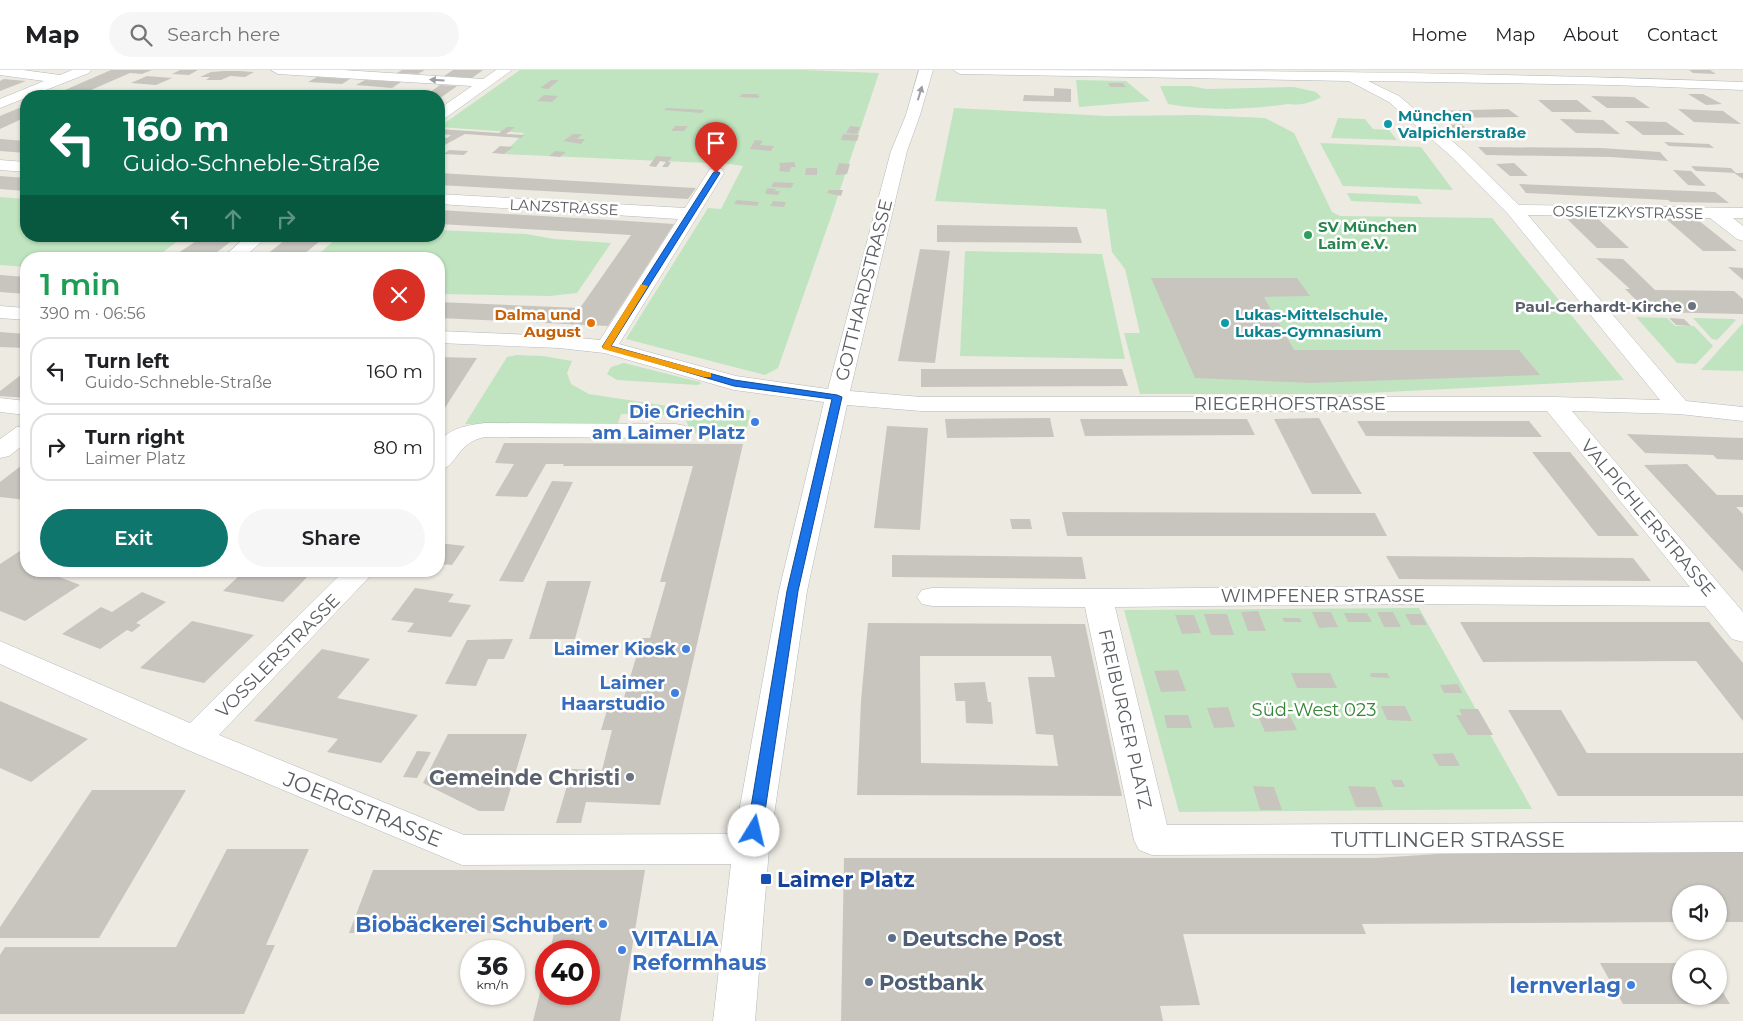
<!DOCTYPE html>
<html lang="en">
<head>
<meta charset="utf-8">
<style>
  :root { --surface:#fff; --page:#f6f6f6; --text:#202124; --muted:#757577; --line:#e0e0e0; --accent:#0f766e }
  body { margin:0; font-family:Montserrat,sans-serif; background:var(--page); color:var(--text); height:100vh; display:flex; flex-direction:column; font-size:19px; white-space:nowrap }
  * { box-sizing:border-box; margin:0 }
  p { font-size:16px; color:var(--muted) }
  .icon { flex:none; width:28px; height:28px; fill:none; stroke:currentColor; stroke-width:2; stroke-linecap:round; stroke-linejoin:round }
  .map { position:relative; flex:1; overflow:hidden }
  .drawer { position:absolute; left:20px; top:182px; width:425px; height:325px; display:flex; flex-direction:column; background:var(--surface); border-radius:20px; box-shadow:0 1px 4px #0004 }
  .drawer>* { flex:none }
  .hud { position:absolute; left:20px; top:20px; width:425px; height:152px; border-radius:20px; box-shadow:0 1px 4px #0004; background:#0b6e4f; color:#fff; overflow:hidden }
  .fabs { position:absolute; left:1672px; top:815px; display:grid; gap:10px }
  .fabs a { display:grid; place-items:center; width:55px; height:55px; border-radius:50%; background:var(--surface); box-shadow:0 1px 4px #0004; font-size:25px }
  .speed { position:absolute; left:460px; top:870px; display:flex; gap:10px; font-size:25px; font-weight:700; text-align:center }
  .speed>* { display:grid; place-content:center; width:65px; height:65px; border-radius:50%; background:var(--surface); box-shadow:0 1px 4px #0004; line-height:1 }
  .speed small { font-size:12px; font-weight:400 }
  .speed .limit { border:8px solid #d22; background:#fff; color:#111 }
  .pin { position:absolute; display:grid; place-items:center; width:42px; height:42px; color:#fff; margin:-51px -21px; border-radius:50% 50% 50% 0; rotate:-45deg; box-shadow:0 0 5px #0007 }
  .pin .icon { rotate:45deg }
  .me { position:absolute; width:55px; margin:-28px; rotate:9deg; stroke-linejoin:round; filter:drop-shadow(0 0 4px #0008) }
  .turn { display:flex; align-items:center; gap:18px; height:105px; padding:0 20px; font-size:22px }
  .turn .icon { width:65px; height:65px; stroke-width:2.5 }
  .turn b { display:block; font-size:35px; line-height:42px }
  .lanes { display:flex; align-items:center; height:48px; padding:0 20px; background:#0003; justify-content:center; gap:25px; direction:ltr }
  .lanes .off { opacity:.35 }
  .round { display:grid; place-items:center; flex:none; width:52px; height:52px; border-radius:26px; background:var(--page) }
  .headline { display:flex; align-items:center; justify-content:space-between; height:85px; padding:0 20px }
  h1 { font-size:30px; font-weight:600; line-height:38px; color:#1e9e55 }
  .cta { display:flex; gap:10px; margin-top:auto; padding:10px 20px }
  .cta a { flex:1; height:58px; border-radius:30px; background:var(--accent); color:#fff; font-size:20px; font-weight:600; line-height:58px; text-align:center }
  .cta a+a { background:var(--page); color:var(--text) }
  ul { padding:0; list-style:none }
  li { display:flex; align-items:center; gap:15px; height:68px; margin:0 10px 8px; padding:0 10px; border:2px solid var(--line); border-radius:20px }
  li div { flex:1 }
  li b { display:block; font-size:19px }
  li em { font-style:normal }
  header { display:flex; align-items:center; gap:30px; box-sizing:border-box; height:70px; padding:0 25px; background:var(--surface); border-bottom:1px solid var(--line) }
  header strong { font-size:24px }
  nav { display:flex; gap:28px; margin-inline-start:auto; font-size:18px }
  .search { width:350px; height:45px; background:var(--page); display:flex; align-items:center; gap:12px; box-sizing:border-box; padding:0 18px; border-radius:28px; color:var(--muted); font-size:19px }
  .map>svg:first-child { display:block }
</style>
</head>
<body>
<header>
<strong>Map</strong>
<div class="search"><svg class="icon" aria-label="search" viewBox="0 0 24 24"><circle cx="10" cy="10" r="6"/><path d="M15 15l6 6"/></svg>Search here</div>
<nav><a>Home</a><a>Map</a><a>About</a><a>Contact</a></nav>
</header>
<div class="map">
<svg width="1743" height="951" viewBox="0 0 1743 951">
  <rect width="100%" height="100%" fill="#edeae2"/>
  <g fill="#c0e4bf">
    <polygon points="520,0 804,0 879,3 832,144 778,298 765,305 626,269 708,138 721,139 743,96 730,94 503,84 524,63 439,57"/>
    <polygon points="1076,10 1126,11 1150,31 1079,37"/>
    <path d="M1160,16H1191L1206,19L1294,17L1316,22L1321,27C1311,33 1299,36 1288,34C1247,40 1208,41 1168,34Z"/>
    <polygon points="954,38 1108,46 1196,45 1265,48 1294,63 1332,142 1340,146 1492,148 1624,310 1348,324 1140,324 1124,263 1140,263 1125,199 1112,182 1106,139 935,131"/>
    <polygon points="1338,48 1365,49 1373,59 1389,60 1397,70 1331,68"/>
    <polygon points="1320,73 1421,77 1453,120 1343,116"/>
    <polygon points="1347,123 1417,126 1422,134 1351,131"/>
    <polygon points="0,127 26,129 26,166 184,166 154,189 26,189 26,197 0,195"/>
    <polygon points="439,160 526,164 554,169 611,173 577,223 550,226 439,224 439,189 313,189 339,166 439,166"/>
    <polygon points="965,181 1102,184 1125,289 960,286"/>
    <polygon points="1636,247 1667,248 1675,256 1694,256 1713,276 1696,294 1677,293"/>
    <polygon points="1693,248 1734,249 1736,250 1717,270 1712,269"/>
    <polygon points="1743,253 1743,301 1701,300"/>
    <polygon points="517,285 543,286 572,291 567,303 571,314 589,324 668,336 751,340 745,365 690,363 685,345 621,344 617,356 465,354 507,287"/>
    <polygon points="624,293 700,312 701,314 697,315 617,310 607,304 611,297"/>
    <polygon points="1419,538 1532,739 1179,742 1124,540"/>
  </g>
  <g fill="#c8c5bf" fill-rule="evenodd">
    <polygon points="111,0 152,0 142,4 130,3 91,20 105,21 93,26 51,26"/>
    <polygon points="180,0 198,0 189,5 172,4"/>
    <polygon points="402,0 425,0 418,4 397,3"/>
    <polygon points="453,0 483,0 472,8 444,6"/>
    <polygon points="1689,0 1710,0 1716,4 1693,3"/>
    <polygon points="224,1 239,1 254,2 245,7 230,6 221,10 206,10 210,7 200,7 211,2"/>
    <polygon points="147,6 172,8 156,15 131,13"/>
    <polygon points="317,7 350,9 342,14 308,12"/>
    <polygon points="4,9 26,11 0,21 0,11"/>
    <polygon points="365,10 401,12 392,18 356,15"/>
    <polygon points="551,10 559,10 548,19 540,18"/>
    <polygon points="1108,13 1123,13 1126,17 1110,17"/>
    <polygon points="440,15 457,16 439,29 439,26 417,26 423,22 429,23"/>
    <polygon points="1054,18 1071,19 1071,32 1023,31 1024,25 1054,26"/>
    <polygon points="123,23 155,25 155,26 116,26"/>
    <polygon points="742,24 758,24 757,25 760,26 758,28 739,27"/>
    <polygon points="1688,24 1703,24 1722,34 1706,35"/>
    <polygon points="544,25 558,26 552,32 537,31"/>
    <polygon points="1591,26 1634,27 1650,38 1607,38"/>
    <polygon points="1538,30 1577,30 1592,42 1552,42"/>
    <polygon points="24,36 26,36 26,47 0,59 0,46"/>
    <polygon points="666,38 690,39 704,40 702,43 688,42 664,40"/>
    <polygon points="1508,39 1519,47 1442,48 1432,41"/>
    <polygon points="1678,39 1723,41 1741,54 1694,52"/>
    <polygon points="1560,49 1603,50 1620,64 1576,63"/>
    <polygon points="1625,51 1666,52 1685,65 1643,65"/>
    <polygon points="1461,54 1481,70 1469,70 1449,55"/>
    <polygon points="675,56 688,56 684,61 671,61"/>
    <polygon points="850,56 860,57 857,64 846,63"/>
    <polygon points="507,57 515,57 506,64 524,65 521,68 465,64 439,78 439,67 447,68 451,65 439,64 439,59 499,63"/>
    <polygon points="573,64 582,64 577,69 585,69 581,74 563,71"/>
    <polygon points="843,64 859,65 857,71 841,70"/>
    <polygon points="0,69 26,71 22,74 26,75 26,83 0,81"/>
    <polygon points="728,70 734,70 731,77 728,79 721,79 724,72 727,72"/>
    <polygon points="755,70 763,71 760,75 774,76 771,81 750,79"/>
    <polygon points="1664,72 1709,74 1714,78 1669,76"/>
    <polygon points="500,76 513,77 504,84 492,83"/>
    <polygon points="1478,77 1601,78 1660,82 1668,91 1611,87 1486,85"/>
    <polygon points="449,80 468,81 464,85 444,84"/>
    <polygon points="555,81 566,82 560,87 549,86"/>
    <polygon points="656,86 672,87 668,92 671,92 668,97 662,97 666,92 660,91 656,97 649,96"/>
    <polygon points="794,92 796,97 791,97 789,102 779,101 780,97 779,93"/>
    <polygon points="839,93 850,94 847,104 835,105"/>
    <polygon points="1514,93 1528,106 1510,106 1496,94"/>
    <polygon points="1691,96 1731,98 1736,103 1743,103 1743,109 1734,103 1736,103 1696,101"/>
    <polygon points="806,98 817,98 817,105 805,105"/>
    <polygon points="1673,100 1691,101 1706,116 1688,115"/>
    <polygon points="439,103 677,117 696,118 688,129 439,115"/>
    <polygon points="0,106 26,108 26,121 0,119"/>
    <polygon points="774,112 794,113 791,118 771,117"/>
    <polygon points="1519,114 1715,122 1729,133 1671,132 1668,130 1526,123"/>
    <polygon points="767,118 776,119 775,121 780,121 778,125 765,124"/>
    <polygon points="828,120 843,120 841,126 827,123"/>
    <polygon points="737,130 759,132 757,136 734,134"/>
    <polygon points="773,131 786,132 784,137 770,136"/>
    <polygon points="439,140 628,151 674,154 608,256 439,248 439,232 580,238 631,165 439,154"/>
    <polygon points="1566,148 1597,148 1629,178 1597,178"/>
    <polygon points="1666,149 1698,150 1737,181 1703,181"/>
    <polygon points="937,155 1077,157 1082,173 937,172"/>
    <polygon points="204,166 238,166 208,189 169,189"/>
    <polygon points="290,166 326,166 298,189 261,189"/>
    <polygon points="920,179 950,181 935,293 898,291"/>
    <polygon points="1596,188 1623,189 1655,220 1734,221 1743,229 1743,244 1648,242 1625,219 1630,219"/>
    <polygon points="1728,197 1743,198 1743,210"/>
    <polygon points="0,205 26,207 26,224 0,222"/>
    <polygon points="1151,208 1297,208 1310,226 1264,227 1294,280 1519,280 1540,305 1311,313 1195,308"/>
    <polygon points="1669,248 1684,249 1691,256 1676,255"/>
    <polygon points="0,262 26,264 26,278 0,277"/>
    <polygon points="439,287 477,288 439,347"/>
    <polygon points="921,299 1122,299 1128,316 921,317"/>
    <polygon points="26,301 26,328 0,326 0,321"/>
    <polygon points="1050,348 1054,367 947,368 945,349"/>
    <polygon points="1319,348 1353,409 1362,424 1312,424 1274,349"/>
    <polygon points="1080,349 1247,349 1255,365 1085,366"/>
    <polygon points="1357,351 1529,351 1542,367 1366,366"/>
    <polygon points="887,356 928,358 920,460 874,458"/>
    <polygon points="1627,364 1743,368 1743,390 1717,389 1713,385 1645,383"/>
    <polygon points="504,373 743,374 660,735 586,732 581,753 556,753 572,699 602,700 612,660 601,660 609,634 622,634 642,568 650,568 666,512 660,512 693,396 563,396 564,394 546,394 527,427 495,426 514,394 495,393"/>
    <polygon points="1532,382 1570,382 1639,466 1598,466"/>
    <polygon points="26,392 26,430 0,427 0,412"/>
    <polygon points="1687,394 1717,425 1743,425 1743,437 1736,437 1743,444 1743,502 1644,395"/>
    <polygon points="552,411 573,412 523,512 499,511"/>
    <polygon points="1062,442 1375,443 1387,466 1067,466"/>
    <polygon points="1010,449 1030,449 1032,459 1012,459"/>
    <polygon points="439,473 465,476 452,495 439,494"/>
    <polygon points="26,477 26,501 56,501 52,504 80,515 25,551 0,541 0,494"/>
    <polygon points="892,485 1082,487 1086,509 892,507"/>
    <polygon points="1386,486 1633,488 1651,511 1399,509"/>
    <polygon points="244,501 308,501 312,502 283,532 223,521"/>
    <polygon points="547,511 591,511 575,569 529,569"/>
    <polygon points="415,518 454,524 448,532 471,535 451,567 407,562 414,553 391,550"/>
    <polygon points="142,522 166,532 136,553 141,555 132,562 127,560 100,579 62,564 101,537 112,542"/>
    <polygon points="1258,541 1266,561 1248,561 1241,542"/>
    <polygon points="1312,542 1331,542 1338,557 1319,558"/>
    <polygon points="1377,542 1393,542 1401,557 1384,557"/>
    <polygon points="1344,543 1367,543 1372,552 1348,552"/>
    <polygon points="1204,544 1227,544 1234,565 1211,565"/>
    <polygon points="1405,544 1421,544 1427,555 1411,555"/>
    <polygon points="1175,545 1194,545 1201,563 1182,564"/>
    <polygon points="1282,548 1300,548 1302,552 1284,552"/>
    <polygon points="192,551 254,565 204,613 140,598"/>
    <polygon points="1460,552 1709,552 1743,593 1743,651 1696,591 1483,592"/>
    <path d="M868,553L1085,554L1122,726L857,725L861,631ZM920,586H1051L1055,607H1028L1036,664L1053,665L1058,696L921,693Z"/>
    <polygon points="513,569 504,589 488,589 476,616 445,614 467,570"/>
    <polygon points="322,579 370,589 337,628 418,645 381,693 327,682 338,669 254,651"/>
    <polygon points="1178,600 1186,621 1161,622 1154,601"/>
    <polygon points="1291,603 1330,603 1337,618 1297,618"/>
    <polygon points="1370,603 1387,603 1390,608 1371,607"/>
    <polygon points="985,612 988,632 991,632 993,654 966,653 965,631 956,631 954,613"/>
    <polygon points="1458,614 1462,623 1444,623 1440,615"/>
    <polygon points="0,631 88,669 31,712 0,698"/>
    <polygon points="1285,636 1297,660 1265,662 1254,637"/>
    <polygon points="1381,636 1405,636 1412,651 1387,650"/>
    <polygon points="1228,637 1235,657 1214,658 1207,638"/>
    <polygon points="1353,638 1370,638 1375,648 1358,648"/>
    <polygon points="1459,639 1478,639 1493,665 1468,665 1456,645 1462,645"/>
    <polygon points="1508,640 1561,640 1587,683 1743,683 1743,726 1558,726"/>
    <polygon points="1164,645 1188,645 1192,658 1167,658"/>
    <polygon points="448,664 527,664 504,741 479,741 423,713"/>
    <polygon points="417,681 431,682 417,708 403,707"/>
    <polygon points="1453,683 1460,696 1439,696 1432,684"/>
    <polygon points="1391,710 1402,710 1405,717 1394,717"/>
    <polygon points="1253,716 1274,717 1282,740 1260,740"/>
    <polygon points="1348,716 1375,717 1383,737 1356,737"/>
    <polygon points="92,720 186,720 99,868 0,868 0,857"/>
    <polygon points="227,779 309,779 266,875 275,875 244,944 0,944 0,885 5,877 176,877"/>
    <polygon points="1743,780 1743,852 1719,852 1719,824 1681,824 1681,852 1362,854 1366,864 1183,864 1200,935 1160,936 1163,951 841,951 844,788 1375,788 1485,781"/>
    <polygon points="373,800 645,800 620,951 533,951 546,898 546,924 589,924 589,881 550,881 554,863 349,863"/>
    <polygon points="1600,893 1681,893 1681,926 1719,926 1719,916 1730,934 1623,934"/>
  </g>
  <g fill="none" stroke-linecap="round" stroke-linejoin="round">
    <defs>
      <g id="minor">
        <polygon points="0,0 23,0 60,5 72,0 91,0 89,3 0,38 0,29 44,11 0,5"/>
        <polygon points="271,0 343,0 483,9 496,0 512,0 444,49 439,50 439,39 472,16 278,4"/>
        <path d="M919,0H933L920,45L907,81L850,321L921,327H1554L1660,330L1508,144L1453,88L1389,32L1349,11L960,4L953,0C1217,0 1480,2 1743,12V20L1612,15L1368,11L1399,26L1465,82L1519,135L1743,138V148H1733L1743,156V171L1737,169L1710,148L1528,145L1686,331L1743,337V351L1679,344L1572,341L1743,542V572L1732,569L1705,536L1402,534L1115,537L1167,755L1743,752V782L1152,785L1139,780L1134,770L1085,537L932,536L922,534L917,527L922,520L932,518L1098,519L1402,516L1690,517L1547,341H921L847,335L807,521L769,779L755,951H713L731,794L462,795L183,678L0,594V571L190,653L344,501H375L219,665L464,765L735,764L779,521L824,332L734,320L604,283L559,278L439,273V261L559,266L600,270L678,149L439,134V124L685,138L710,99H722L724,103L619,274L736,306L828,319L891,81L906,45Z"/>
        <polygon points="0,90 26,92 26,102 0,100"/>
        <polygon points="247,166 268,166 242,189 221,189"/>
        <polygon points="0,236 26,238 26,250 0,248"/>
        <polygon points="0,328 26,331 26,345 0,342"/>
        <path d="M485,353L676,354L685,356L688,361L685,366L676,368L485,367C455,373 459,396 439,400C439,393 437,382 439,376C444,358 470,355 485,353Z"/>
        <polygon points="26,355 26,373 9,386 0,388 0,369 17,357"/>
      </g>
    </defs>
    <use href="#minor" stroke="#b5b8bc" stroke-width="1"/>
    <use href="#minor" fill="#fff" fill-rule="evenodd"/>
  </g>
  <defs><path id="oneway-solid" d="M-6-.8H1V-3.2L6.5 0L1 3.2V.8H-6Z" transform="scale(1.25)"/></defs>
  <g fill="#9c9ea1">
    <use href="#oneway-solid" transform="translate(437 10) rotate(-176)"/>
    <use href="#oneway-solid" transform="translate(920 23) rotate(-73)"/>
  </g>
  <polygon fill="#1a73e8" stroke="#114b97" points="716,101 720,103 611,276 734,310 837,325 842,327 798,521 762,761 759,765 754,767 749,765 747,761 787,521 832,329 734,316 602,277 713,103"/>
  <polygon fill="#f59e0b" points="641,214 648,216 611,276 711,303 711,307 704,307 603,279 602,277"/>
  <g fill="#0f9aa8" stroke="#fff" stroke-width="2">
    <circle cx="1388" cy="54" r="5"/>
    <circle cx="1225" cy="253" r="5"/>
  </g>
  <circle fill="#2e9e5b" stroke="#fff" stroke-width="2" cx="1308" cy="165" r="5"/>
  <g fill="#6b7280" stroke="#fff" stroke-width="2">
    <circle cx="1692" cy="236" r="5"/>
    <circle cx="630" cy="707" r="5"/>
  </g>
  <circle fill="#e8710a" stroke="#fff" stroke-width="2" cx="591" cy="253" r="5"/>
  <g fill="#3f7fe0" stroke="#fff" stroke-width="2">
    <circle cx="755" cy="352" r="5"/>
    <circle cx="686" cy="579" r="5"/>
    <circle cx="675" cy="623" r="5"/>
    <circle cx="603" cy="854" r="5"/>
    <circle cx="622" cy="880" r="5"/>
    <circle cx="1631" cy="915" r="5"/>
  </g>
  <rect fill="#1a4fb4" stroke="#fff" stroke-width="2" x="760" y="803" width="12" height="12" rx="2.5"/>
  <g fill="#5c6f8a" stroke="#fff" stroke-width="2">
    <circle cx="892" cy="868" r="5"/>
    <circle cx="869" cy="912" r="5"/>
  </g>
  <g text-anchor="middle" dominant-baseline="central" stroke-width="5" stroke-linejoin="round" paint-order="stroke">
    <g font-size="15" font-weight="bold" fill="#0d838f" stroke="#fff" text-anchor="start">
      <text x="1398" y="45">München<tspan x="1398" dy="17">Valpichlerstraße</tspan></text>
      <text x="1235" y="244">Lukas-Mittelschule,<tspan x="1235" dy="17">Lukas-Gymnasium</tspan></text>
    </g>
    <g font-size="15" fill="#5a5e62" stroke="#fff">
      <text transform="translate(564 137) rotate(3)">LANZSTRASSE</text>
      <text transform="translate(1628 142) rotate(1)">OSSIETZKYSTRASSE</text>
    </g>
    <g font-size="15" font-weight="bold" fill="#27864d" stroke="#fff" text-anchor="start">
      <text x="1318" y="156">SV München<tspan x="1318" dy="17">Laim e.V.</tspan></text>
    </g>
    <g font-size="15" font-weight="bold" fill="#5b616d" stroke="#fff" text-anchor="end">
      <text x="1682" y="236">Paul-Gerhardt-Kirche</text>
    </g>
    <g font-size="15" font-weight="bold" fill="#c56008" stroke="#fff" text-anchor="end">
      <text x="581" y="244">Dalma und<tspan x="581" dy="17">August</tspan></text>
    </g>
    <g font-size="18" fill="#5a5e62" stroke="#fff">
      <text transform="translate(864 220) rotate(-76)">GOTTHARDSTRASSE</text>
      <text x="1290" y="334">RIEGERHOFSTRASSE</text>
      <text transform="translate(1648 448) rotate(50)">VALPICHLERSTRASSE</text>
      <text x="1323" y="526">WIMPFENER STRASSE</text>
      <text transform="translate(278 586) rotate(-45)">VOSSLERSTRASSE</text>
      <text transform="translate(1125 649) rotate(77)">FREIBURGER PLATZ</text>
    </g>
    <g font-size="18" font-weight="bold" fill="#366cbe" stroke="#fff" text-anchor="end">
      <text x="745" y="342">Die Griechin<tspan x="745" dy="21">am Laimer Platz</tspan></text>
      <text x="676" y="579">Laimer Kiosk</text>
      <text x="665" y="613">Laimer<tspan x="665" dy="21">Haarstudio</tspan></text>
    </g>
    <g font-size="18" fill="#388439" stroke="#fff">
      <text x="1314" y="640">Süd-West 023</text>
    </g>
    <g font-size="21" font-weight="bold" fill="#5b616d" stroke="#fff" text-anchor="end">
      <text x="620" y="707">Gemeinde Christi</text>
    </g>
    <g font-size="21" fill="#5a5e62" stroke="#fff">
      <text transform="translate(363 739) rotate(22)">JOERGSTRASSE</text>
      <text x="1448" y="769">TUTTLINGER STRASSE</text>
    </g>
    <g font-size="21" font-weight="bold" fill="#164399" stroke="#fff" text-anchor="start">
      <text x="777" y="809">Laimer Platz</text>
    </g>
    <g font-size="21" font-weight="bold" fill="#366cbe" stroke="#fff" text-anchor="end">
      <text x="593" y="854">Biobäckerei Schubert</text>
      <text x="632" y="868" text-anchor="start">VITALIA<tspan x="632" dy="24">Reformhaus</tspan></text>
      <text x="1621" y="915">lernverlag</text>
    </g>
    <g font-size="21" font-weight="bold" fill="#4e5e75" stroke="#fff" text-anchor="start">
      <text x="902" y="868">Deutsche Post</text>
      <text x="879" y="912">Postbank</text>
    </g>
  </g>
</svg>
<div class="fabs">
<a><svg class="icon" aria-label="sound" viewBox="0 0 24 24"><path d="M4 9h4l5-4v14l-5-4H4zM17 9q2 3 0 6"/></svg></a>
<a><svg class="icon" aria-label="search" viewBox="0 0 24 24"><circle cx="10" cy="10" r="6"/><path d="M15 15l6 6"/></svg></a>
</div>
<div class="speed"><div>36<small>km/h</small></div><div class="limit">40</div></div>
<div class="pin" style="left:716px;top:103px;background:#d93025"><svg class="icon" aria-label="arrive" viewBox="0 0 24 24"><path d="M6 21V4h12l-3 4 3 4H6"/></svg></div>
<svg class="me" style="left:754px;top:761px" viewBox="-20 -20 40 40"><circle r="19" fill="#fff"/><path d="M0-13L10 11 0 6-10 11z" fill="#1a73e8"/></svg>
<div class="hud">
<div class="turn"><svg class="icon" aria-label="left" viewBox="0 0 24 24"><path d="M17 20v-9H6M10 6l-5 5 5 5"/></svg><div><b>160 m</b>Guido-Schneble-Straße</div></div>
<div class="lanes"><svg class="icon" aria-label="left" viewBox="0 0 24 24"><path d="M17 20v-9H6M10 6l-5 5 5 5"/></svg><svg class="icon off" aria-label="ahead" viewBox="0 0 24 24"><path d="M12 20V5M6 11l6-6 6 6"/></svg><svg class="icon off" aria-label="right" viewBox="0 0 24 24"><path d="M7 20v-9h11M14 6l5 5-5 5"/></svg></div>
</div>
<section class="drawer">
<div class="headline"><div><h1>1 min</h1><p>390 m · 06:56</p></div><a class="round" style="background:#d93025;color:#fff"><svg class="icon" aria-label="close" viewBox="0 0 24 24"><path d="M6 6l12 12M18 6L6 18"/></svg></a></div>
<ul>
<li><svg class="icon" aria-label="left" viewBox="0 0 24 24"><path d="M17 20v-9H6M10 6l-5 5 5 5"/></svg><div><b>Turn left</b><p>Guido-Schneble-Straße</p></div><em>160 m</em></li>
<li><svg class="icon" aria-label="right" viewBox="0 0 24 24"><path d="M7 20v-9h11M14 6l5 5-5 5"/></svg><div><b>Turn right</b><p>Laimer Platz</p></div><em>80 m</em></li>
</ul>
<div class="cta"><a>Exit</a><a>Share</a></div>
</section>
</div>
</body>
</html>
